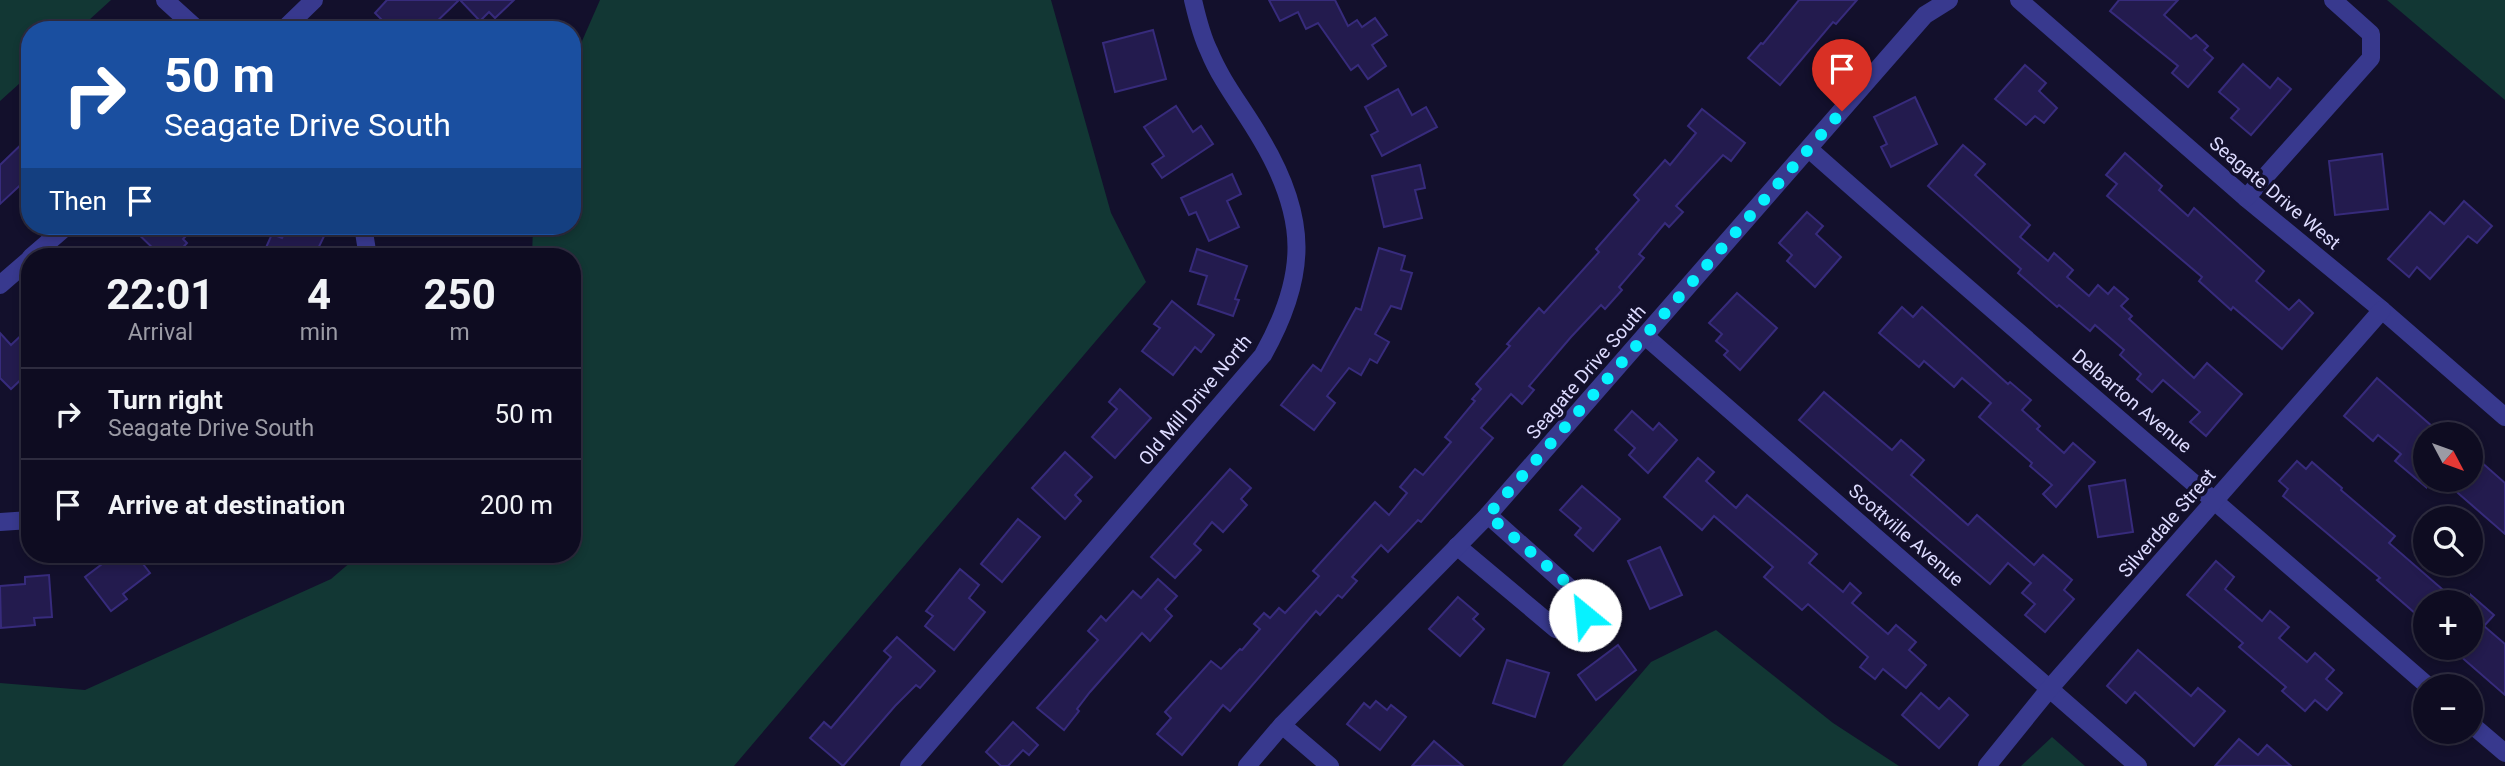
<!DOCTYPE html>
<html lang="en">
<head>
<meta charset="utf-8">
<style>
  :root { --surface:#0e0c21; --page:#17152a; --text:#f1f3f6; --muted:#9b9ba5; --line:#2e2c3f }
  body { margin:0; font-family:Roboto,sans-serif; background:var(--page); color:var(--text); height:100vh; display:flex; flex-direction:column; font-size:26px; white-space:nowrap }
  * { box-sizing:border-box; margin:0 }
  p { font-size:23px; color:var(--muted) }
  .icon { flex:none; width:38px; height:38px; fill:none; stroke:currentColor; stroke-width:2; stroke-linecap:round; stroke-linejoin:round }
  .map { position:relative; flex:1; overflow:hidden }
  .side { position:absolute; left:21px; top:248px; width:560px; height:315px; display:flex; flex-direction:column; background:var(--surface); border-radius:28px; box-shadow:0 4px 10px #0003,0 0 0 2px var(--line) }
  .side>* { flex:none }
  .guide { position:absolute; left:21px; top:21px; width:560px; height:214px; border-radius:28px; box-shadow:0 4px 10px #0003,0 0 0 2px var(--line); background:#1a4fa0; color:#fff; overflow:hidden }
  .needle { width:46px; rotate:131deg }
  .fabs { position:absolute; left:2413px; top:422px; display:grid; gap:14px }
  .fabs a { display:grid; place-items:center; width:70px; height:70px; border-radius:50%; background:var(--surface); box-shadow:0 4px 10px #0003,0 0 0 2px var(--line); font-size:35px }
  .pin { position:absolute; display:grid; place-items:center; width:60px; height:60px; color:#fff; margin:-72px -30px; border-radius:50% 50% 50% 0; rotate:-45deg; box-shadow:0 0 7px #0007 }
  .pin .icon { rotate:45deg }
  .me { position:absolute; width:77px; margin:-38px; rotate:332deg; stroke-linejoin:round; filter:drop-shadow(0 0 5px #0008) }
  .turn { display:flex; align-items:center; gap:24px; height:147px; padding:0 28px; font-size:32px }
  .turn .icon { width:91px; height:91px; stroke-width:2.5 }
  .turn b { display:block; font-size:49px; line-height:60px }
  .then { display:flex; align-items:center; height:66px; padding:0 28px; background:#0003; gap:14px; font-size:26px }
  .eta { display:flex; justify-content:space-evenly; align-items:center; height:119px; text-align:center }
  .eta b { font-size:42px; font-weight:700; line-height:49px }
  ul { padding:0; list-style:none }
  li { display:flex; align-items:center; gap:21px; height:91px; padding:0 28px; border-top:2px solid var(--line) }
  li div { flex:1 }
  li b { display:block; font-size:26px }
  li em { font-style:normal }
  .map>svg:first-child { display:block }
</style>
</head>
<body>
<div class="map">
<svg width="2505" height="766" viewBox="0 0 2505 766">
  <rect width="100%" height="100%" fill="#13102c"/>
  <g fill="#123734">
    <polygon points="0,0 111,0 78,30 30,30 30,74 0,101"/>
    <polygon points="600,0 1051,0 1111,213 1146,282 734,766 0,766 0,683 85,690 331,579 359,555 572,555 572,257 532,257 533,226 572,226 572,64"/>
    <polygon points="2387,0 2505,0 2505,100"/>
    <polygon points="1716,630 1833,723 1899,766 1562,766 1651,662"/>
    <polygon points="2052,737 2085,766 2021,766"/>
  </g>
  <g fill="#231b4e" stroke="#372b7c" stroke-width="2">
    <polygon points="387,0 459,0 428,30 392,30 375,13"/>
    <polygon points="460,0 514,0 495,18 489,12 480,21"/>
    <polygon points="1269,0 1335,0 1348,26 1357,20 1362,27 1375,18 1387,35 1372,45 1386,66 1368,79 1358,65 1351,70 1318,23 1306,29 1298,12 1280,21"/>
    <polygon points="1799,0 1857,0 1836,24 1833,22 1780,85 1748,58 1761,43 1763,44"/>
    <polygon points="2119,0 2178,0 2164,15 2191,39 2196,35 2208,46 2204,50 2213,58 2188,87 2172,73 2178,66 2110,11"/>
    <polygon points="1153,30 1166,79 1115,92 1103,43"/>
    <polygon points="2243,64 2270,88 2278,78 2291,89 2251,135 2231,118 2239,109 2219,92"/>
    <polygon points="2025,65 2046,83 2039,91 2057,108 2044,123 2035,116 2026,125 1995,99"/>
    <polygon points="1398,89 1412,115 1426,107 1437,127 1382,156 1371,135 1378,131 1365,107"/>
    <polygon points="1915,97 1937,144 1891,167 1881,147 1887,144 1874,117"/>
    <polygon points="1176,106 1193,132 1201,126 1213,144 1162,178 1152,164 1164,156 1144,127"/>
    <polygon points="1702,109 1745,143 1731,161 1723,155 1676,206 1683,212 1669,227 1665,223 1639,254 1644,258 1619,287 1622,290 1605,309 1601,305 1571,337 1529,386 1534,390 1522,404 1511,394 1481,428 1493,438 1421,522 1418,520 1388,552 1381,545 1352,577 1357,581 1342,598 1338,595 1320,615 1316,611 1230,711 1223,705 1182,755 1157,734 1171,718 1165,712 1211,661 1221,669 1240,649 1242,650 1260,629 1254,624 1264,613 1270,618 1279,608 1285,613 1319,576 1313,571 1375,502 1389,515 1407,493 1400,487 1415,469 1423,475 1451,442 1445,437 1475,401 1472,399 1481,389 1476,384 1510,346 1507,344 1539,308 1544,313 1599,252 1596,249 1639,200 1634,195 1665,160 1670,165 1696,133 1688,126"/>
    <polygon points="30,136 30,176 0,204 0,165"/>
    <polygon points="1963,145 1985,164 1975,175 2030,225 2020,237 2048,261 2054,253 2073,270 2067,277 2089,296 2098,285 2108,294 2114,287 2128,299 2121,306 2132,316 2129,319 2194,378 2207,363 2242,394 2206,436 2190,422 2200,412 2163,380 2152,392 2137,379 2141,374 2120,355 2124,350 2095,325 2090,331 2059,305 2057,307 2018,273 2021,269 1928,186"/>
    <polygon points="2125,153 2162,186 2159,190 2188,216 2194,208 2264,271 2256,281 2289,310 2299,300 2313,313 2282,349 2233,307 2231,310 2199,281 2202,277 2107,196 2117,184 2106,175"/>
    <polygon points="2382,154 2388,209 2335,215 2329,161"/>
    <polygon points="1420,165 1425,188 1415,190 1422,218 1384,227 1372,176"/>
    <polygon points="1232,174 1241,194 1227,201 1239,227 1209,241 1196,212 1189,215 1181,198"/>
    <polygon points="2464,201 2492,226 2477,243 2468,236 2430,279 2417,267 2409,277 2388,259 2430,212 2444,224"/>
    <polygon points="1807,212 1823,226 1816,234 1841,257 1815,287 1787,261 1792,255 1779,243"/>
    <polygon points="130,226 196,226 183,239 187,243 177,254 171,248 162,257"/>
    <polygon points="288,226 318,226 327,230 314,257 276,257 264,252 272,234 282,238"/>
    <polygon points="1379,248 1405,256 1401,270 1412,273 1401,309 1391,306 1375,334 1389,342 1377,363 1370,359 1361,375 1349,368 1327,396 1335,403 1314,430 1281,405 1313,365 1321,371 1356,308 1361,310"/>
    <polygon points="1197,249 1247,266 1235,299 1239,300 1233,316 1198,304 1207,276 1190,271"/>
    <polygon points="1737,293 1777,328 1740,370 1724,355 1728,351 1716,341 1722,334 1709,323"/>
    <polygon points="1172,301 1214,335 1201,352 1195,347 1173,375 1142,351 1160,328 1154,324"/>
    <polygon points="1902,307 1913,317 1922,307 2008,384 2010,382 2031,400 2022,410 2040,426 2037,429 2064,453 2073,443 2095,462 2056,507 2043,494 2052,485 2030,466 2032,463 1979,417 1991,403 1962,378 1954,387 1924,361 1919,367 1879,333"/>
    <polygon points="30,327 30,371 11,389 0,378 0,333 11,345"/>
    <polygon points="2377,378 2441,434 2426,434 2426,487 2395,461 2401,454 2378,435 2373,441 2344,416"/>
    <polygon points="1120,389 1151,418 1115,458 1092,437 1117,409 1109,402"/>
    <polygon points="1824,392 1892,450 1901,440 1924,460 1911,475 1968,525 1977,515 2034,565 2043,555 2072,580 2064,590 2074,599 2045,632 2025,615 2035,604 2022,593 2031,583 2008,563 1990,584 1799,420"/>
    <polygon points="1632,411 1653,430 1659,423 1677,440 1648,473 1629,455 1635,448 1615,430"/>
    <polygon points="1065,452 1092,477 1075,495 1081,501 1065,519 1032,488"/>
    <polygon points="1698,458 1714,472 1706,481 1736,508 1747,495 1817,554 1809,563 1843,592 1850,583 1861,593 1852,603 1888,634 1896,625 1916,642 1909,650 1926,665 1906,688 1883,669 1875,679 1860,667 1868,657 1808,604 1802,610 1764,577 1773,567 1714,516 1702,530 1664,497"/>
    <polygon points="2297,461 2306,469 2312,462 2342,488 2341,490 2395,536 2389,543 2457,602 2426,602 2416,614 2377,580 2380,578 2283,496 2288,489 2279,481"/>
    <polygon points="2480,461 2505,483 2505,534 2443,480 2471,480 2471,471"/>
    <polygon points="1230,469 1251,488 1241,499 1247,505 1223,532 1212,522 1194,544 1201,550 1175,578 1151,557"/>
    <polygon points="2125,480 2133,532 2098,537 2089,486"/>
    <polygon points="1582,486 1620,519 1593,551 1575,535 1581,528 1560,510"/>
    <polygon points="1018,519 1040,537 1002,582 981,564"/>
    <polygon points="1660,547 1682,595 1650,609 1628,561"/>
    <polygon points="114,555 136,555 150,573 123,594 127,599 111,611 85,577"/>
    <polygon points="2216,561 2234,577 2225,589 2262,621 2270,611 2289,627 2279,638 2307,662 2315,653 2334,670 2326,679 2342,693 2327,710 2315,700 2305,711 2282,691 2286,687 2239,647 2243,643 2187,595"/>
    <polygon points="960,569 979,585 969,598 985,612 954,650 925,626 933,616 926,611"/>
    <polygon points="49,575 52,617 34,618 35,625 1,628 0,586 25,584 25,577"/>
    <polygon points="1158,579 1177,596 1165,609 1172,616 1150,641 1142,633 1090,692 1077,709 1079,711 1064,730 1037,708 1098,640 1088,631 1101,616 1106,621 1133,591 1141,598"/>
    <polygon points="2471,595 2494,615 2484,626 2505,644 2505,695 2451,648 2471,648"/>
    <polygon points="1458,597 1478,614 1473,619 1484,629 1460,656 1429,629"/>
    <polygon points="897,637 935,671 920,688 916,685 895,706 843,766 810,738 824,722 831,728 891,657 884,651"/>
    <polygon points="1618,645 1636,670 1596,700 1578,675"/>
    <polygon points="2138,650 2191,696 2198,688 2225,711 2194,746 2135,692 2126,703 2107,686"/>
    <polygon points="1507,660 1549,673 1535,717 1493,703"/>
    <polygon points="1921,693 1939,709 1949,698 1968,715 1939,748 1902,715"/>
    <polygon points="1376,701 1387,710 1391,705 1406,717 1380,750 1347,724 1364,703 1370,708"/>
    <polygon points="1013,722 1038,745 1029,755 1023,750 1008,766 1001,766 986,752"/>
    <polygon points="2239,739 2258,755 2267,745 2291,766 2215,766"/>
    <polygon points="1434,741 1463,766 1412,766"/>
  </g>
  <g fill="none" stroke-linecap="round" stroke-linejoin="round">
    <g stroke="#38398e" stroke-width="18">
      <polyline points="165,0 198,30"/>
      <polyline points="2019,0 2246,198 2382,310 2505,417"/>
      <polyline points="283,30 314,0"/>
      <path d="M1809,149C2013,330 2222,506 2428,686"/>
      <polyline points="2246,198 2371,58 2371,34 2333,0"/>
      <polyline points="363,226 368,257"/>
      <polyline points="31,257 67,226"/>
      <polyline points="0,285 30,259"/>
      <polyline points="1645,336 2138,766"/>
      <polyline points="0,522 30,520"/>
      <path d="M1457,546L1556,629C1576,632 1588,619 1582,599L1488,515"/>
      <polyline points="2471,724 2505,753"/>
      <polyline points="1282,725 1330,766"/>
      <path d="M909,766L1263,355C1308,275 1308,218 1261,139C1244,109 1222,83 1209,51C1201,35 1197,17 1193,0"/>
      <polyline points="1247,766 1282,725 1488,515 1925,15 1949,0"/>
      <polyline points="1987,766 2050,688 2382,310"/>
    </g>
  </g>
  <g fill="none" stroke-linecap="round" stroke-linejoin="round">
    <polyline stroke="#07f2ff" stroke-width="12" stroke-dasharray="0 21.6" points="1585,615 1582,599 1575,590 1488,515 1842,111"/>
  </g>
  <g text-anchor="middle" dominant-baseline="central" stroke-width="7" stroke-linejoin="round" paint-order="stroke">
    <g font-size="19" fill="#dddbff" stroke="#13102c">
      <text transform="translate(2275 193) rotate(40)">Seagate Drive West</text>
      <text transform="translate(1586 372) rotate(-49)">Seagate Drive South</text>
      <text transform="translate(1195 400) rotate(-50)">Old Mill Drive North</text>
      <text transform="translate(2132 401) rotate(40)">Delbarton Avenue</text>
      <text transform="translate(2167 523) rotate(-49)">Silverdale Street</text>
      <text transform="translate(1906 535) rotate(41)">Scottville Avenue</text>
    </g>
  </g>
</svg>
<div class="fabs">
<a><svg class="needle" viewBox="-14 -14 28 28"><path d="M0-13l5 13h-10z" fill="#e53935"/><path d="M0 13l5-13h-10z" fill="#9b9ba5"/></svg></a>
<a><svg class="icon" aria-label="search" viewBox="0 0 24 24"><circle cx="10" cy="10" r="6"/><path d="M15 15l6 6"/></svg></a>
<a>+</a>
<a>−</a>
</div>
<div class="pin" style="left:1842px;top:111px;background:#d93025"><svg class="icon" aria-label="arrive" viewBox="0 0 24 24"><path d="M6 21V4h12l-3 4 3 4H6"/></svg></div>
<svg class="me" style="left:1585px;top:615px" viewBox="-20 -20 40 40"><circle r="19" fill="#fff"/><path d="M0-13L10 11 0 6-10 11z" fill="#07f2ff"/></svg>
<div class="guide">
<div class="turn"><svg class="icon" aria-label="right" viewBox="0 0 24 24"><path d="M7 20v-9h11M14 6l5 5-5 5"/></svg><div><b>50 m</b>Seagate Drive South</div></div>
<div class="then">Then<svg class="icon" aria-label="arrive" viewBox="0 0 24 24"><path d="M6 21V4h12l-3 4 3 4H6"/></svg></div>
</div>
<section class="side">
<div class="eta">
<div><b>22:01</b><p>Arrival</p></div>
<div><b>4</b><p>min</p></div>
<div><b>250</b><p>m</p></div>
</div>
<ul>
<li><svg class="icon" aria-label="right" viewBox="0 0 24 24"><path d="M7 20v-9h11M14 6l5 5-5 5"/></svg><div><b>Turn right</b><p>Seagate Drive South</p></div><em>50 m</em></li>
<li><svg class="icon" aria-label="arrive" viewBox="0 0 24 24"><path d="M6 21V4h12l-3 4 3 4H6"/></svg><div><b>Arrive at destination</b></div><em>200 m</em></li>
</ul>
</section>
</div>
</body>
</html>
